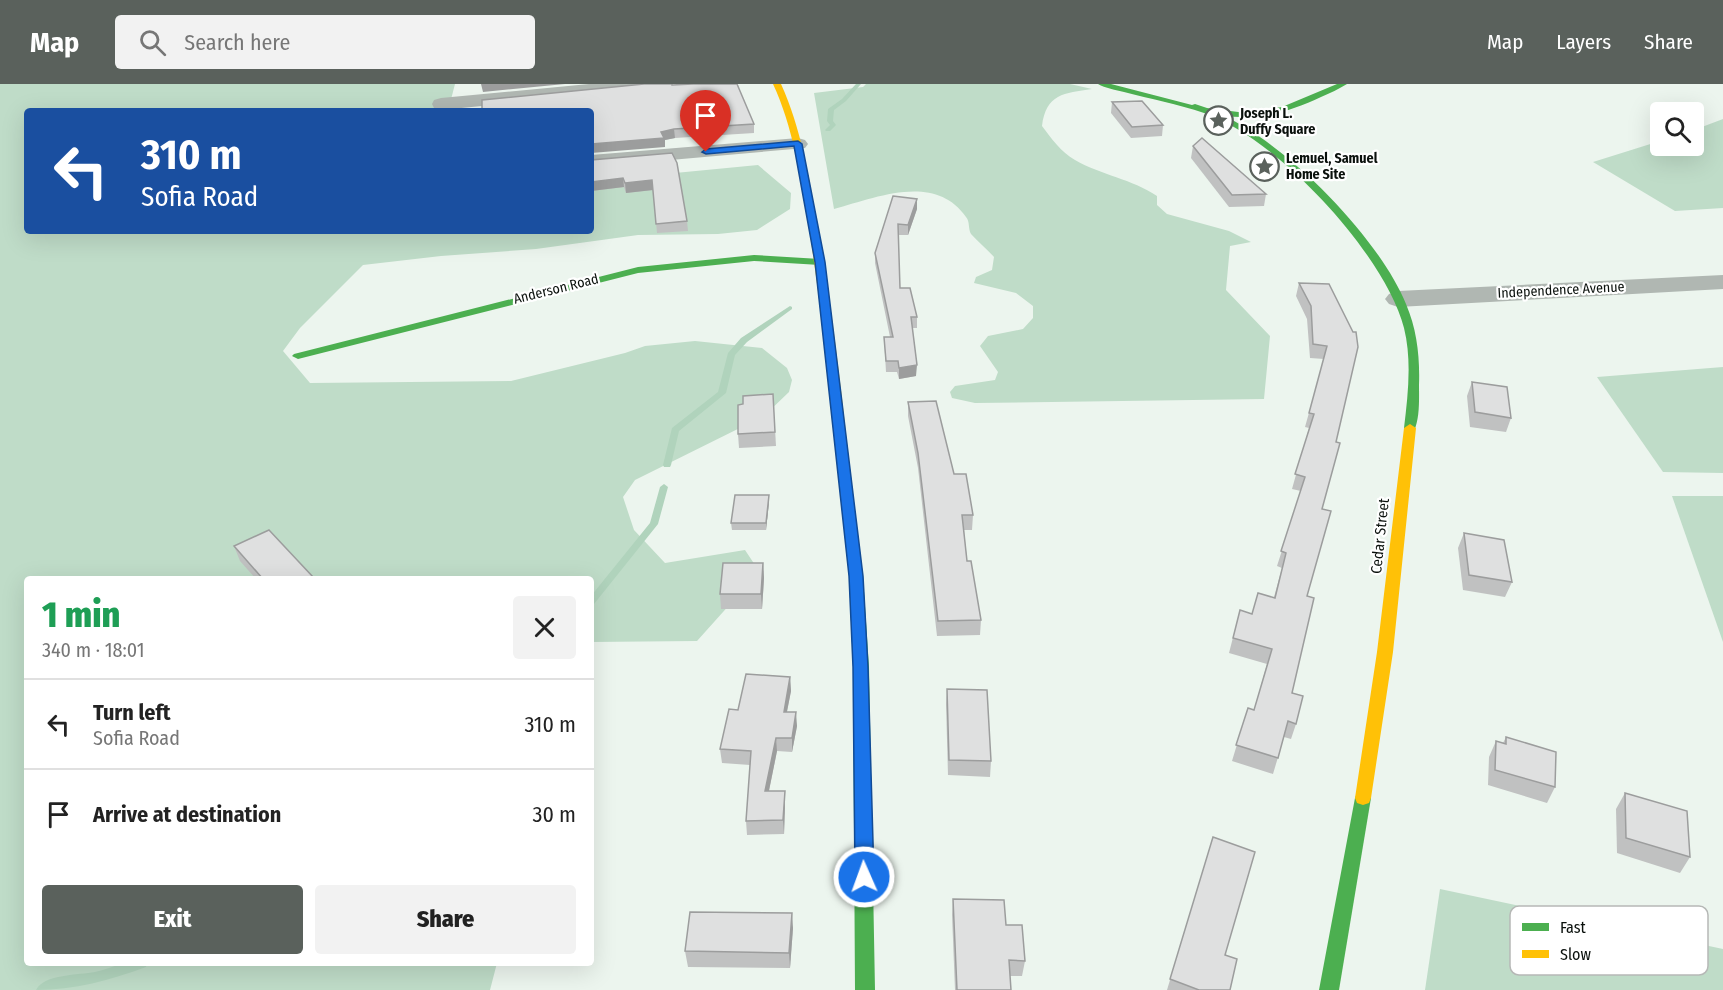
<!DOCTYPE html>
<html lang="en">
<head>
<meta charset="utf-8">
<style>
  :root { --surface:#fff; --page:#f2f2f2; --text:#222; --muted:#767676; --line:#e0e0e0; --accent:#5a615c }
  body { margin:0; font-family:"Fira Sans Condensed",sans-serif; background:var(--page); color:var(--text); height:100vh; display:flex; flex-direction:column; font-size:22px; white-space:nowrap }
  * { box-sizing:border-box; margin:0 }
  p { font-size:20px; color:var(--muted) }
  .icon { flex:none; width:33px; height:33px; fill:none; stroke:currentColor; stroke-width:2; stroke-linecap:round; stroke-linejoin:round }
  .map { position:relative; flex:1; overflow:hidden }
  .drawer { position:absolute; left:24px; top:492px; width:570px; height:390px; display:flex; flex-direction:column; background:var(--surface); border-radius:6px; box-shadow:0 6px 24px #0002 }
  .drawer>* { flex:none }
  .banner { position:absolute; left:24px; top:24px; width:570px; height:126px; border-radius:6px; box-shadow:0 6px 24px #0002; background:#1a4fa0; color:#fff; overflow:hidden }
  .controls { position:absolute; left:1650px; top:18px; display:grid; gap:12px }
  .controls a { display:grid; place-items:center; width:54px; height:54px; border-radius:6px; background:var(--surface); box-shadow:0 6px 24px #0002; font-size:30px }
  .pin { position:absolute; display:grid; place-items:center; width:51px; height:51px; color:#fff; margin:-62px -26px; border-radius:50% 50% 50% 0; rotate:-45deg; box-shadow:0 0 6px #0007 }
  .pin .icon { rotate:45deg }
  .me { position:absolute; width:66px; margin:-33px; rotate:358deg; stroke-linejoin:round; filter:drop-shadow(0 0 4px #0008) }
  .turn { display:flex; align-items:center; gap:21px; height:126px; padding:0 18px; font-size:27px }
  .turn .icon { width:78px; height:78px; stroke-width:2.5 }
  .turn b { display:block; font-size:42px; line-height:51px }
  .round { display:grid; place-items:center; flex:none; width:63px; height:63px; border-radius:6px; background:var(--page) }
  .head { display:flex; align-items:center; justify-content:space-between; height:102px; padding:0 18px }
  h1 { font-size:36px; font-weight:800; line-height:45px; color:#1e9e55 }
  .button { display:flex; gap:12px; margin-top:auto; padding:12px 18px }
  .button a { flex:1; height:69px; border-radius:6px; background:var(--accent); color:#fff; font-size:24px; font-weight:800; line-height:69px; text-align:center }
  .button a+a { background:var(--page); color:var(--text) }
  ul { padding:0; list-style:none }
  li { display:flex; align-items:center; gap:18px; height:90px; padding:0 18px; border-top:2px solid var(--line) }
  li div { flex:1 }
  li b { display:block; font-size:22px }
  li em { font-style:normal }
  header { display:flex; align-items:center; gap:36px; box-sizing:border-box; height:84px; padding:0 30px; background:var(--accent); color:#fff }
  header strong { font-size:28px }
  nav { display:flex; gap:33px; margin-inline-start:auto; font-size:21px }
  .search { width:420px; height:54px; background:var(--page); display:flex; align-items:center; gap:15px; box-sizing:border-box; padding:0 21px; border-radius:6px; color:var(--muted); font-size:22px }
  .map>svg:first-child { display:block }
</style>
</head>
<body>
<header>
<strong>Map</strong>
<div class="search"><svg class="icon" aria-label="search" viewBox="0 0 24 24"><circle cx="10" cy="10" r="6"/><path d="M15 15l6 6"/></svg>Search here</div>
<nav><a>Map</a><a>Layers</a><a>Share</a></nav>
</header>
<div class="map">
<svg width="1723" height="906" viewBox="0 0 1723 906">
  <rect width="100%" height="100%" fill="#ecf5ee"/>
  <g fill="#bfdcc8">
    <polygon points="0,0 455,0 448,27 27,27 27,147 591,147 591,83 675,89 758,81 791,109 790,125 757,146 718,150 638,151 536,165 441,172 363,181 300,244 283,267 310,299 511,297 625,269 645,262 695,257 762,264 787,284 792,296 789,308 764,332 635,396 623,413 634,446 665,479 745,466 755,481 749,499 697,557 591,558 591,495 27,495 27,879 497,879 490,906 0,906"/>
    <path d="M866,0H1070L1092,5C1064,9 1046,10 1042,42C1051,54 1061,68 1075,76C1101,91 1132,95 1157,112V121L1167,130L1229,147L1251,158L1230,162L1226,206L1270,252L1264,315L975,319L952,314L950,308L955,302L995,296L998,288L980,262L988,252L1023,245L1033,234V222L1016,209L974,199L976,193L992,186L994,173C987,165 978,158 971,150C968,145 970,137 966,133C935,88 875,114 834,125L814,9L863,3Z"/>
    <polygon points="1723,35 1723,124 1675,127 1593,78 1660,57 1660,62 1694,62 1694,46"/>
    <polygon points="1723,283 1723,389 1663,388 1597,293"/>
    <polygon points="1672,412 1723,412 1723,558"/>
    <polygon points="1440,805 1723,865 1723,906 1425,906"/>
  </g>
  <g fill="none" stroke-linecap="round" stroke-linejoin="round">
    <g fill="#b0d3bc" fill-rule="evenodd">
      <polygon points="856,0 861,0 846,17 834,26 833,37 836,41 830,47 826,47 825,46 830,41 827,37 828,25 842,15"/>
      <polygon points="790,222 792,223 792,225 747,258 735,271 726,309 679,347 671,381 670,383 664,383 663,381 672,344 718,308 728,269 741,254"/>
      <polygon points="664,400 668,403 658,440 594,520 591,521 591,512 650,439 660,403"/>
      <path d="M123,879H147L146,883C111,896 74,906 36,906C44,890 79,891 95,888C104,886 114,882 123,879Z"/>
    </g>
    <g fill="#b0b7b2" fill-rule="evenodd">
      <polygon points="589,0 655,0 652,4 646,6 441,26 434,24 432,20 434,16 441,14"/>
      <polygon points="798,54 805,56 808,60 805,64 591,83 591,71"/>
      <polygon points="1723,191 1723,205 1398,223 1389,220 1385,215 1389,210 1398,207"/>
    </g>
    <g fill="#4caf50" fill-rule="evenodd">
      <path d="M1098,0H1111L1192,21L1195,20L1207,24L1246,29L1282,23L1337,0H1347C1339,5 1330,9 1321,13C1289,28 1260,36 1224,32C1289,62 1379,154 1406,220C1417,246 1420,273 1419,301C1419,315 1420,334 1414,347H1406L1404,344C1408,311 1412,276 1404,244C1385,170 1276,53 1204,29C1178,20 1150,15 1124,8C1116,6 1105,4 1098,0Z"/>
      <polygon points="754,171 820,175 825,178 820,181 754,177 638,189 298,275 292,272 294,270 638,183"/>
      <polygon points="846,398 852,402 863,492 869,583 875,906 855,906 853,583 849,492 840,402"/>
      <polygon points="1363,707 1369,709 1371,714 1339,906 1319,906 1355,714 1357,709"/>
    </g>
    <g fill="#ffc107" fill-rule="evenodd">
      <path d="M773,0H781C801,44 809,93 817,140C833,227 842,315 852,402L846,406L840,402C830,314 822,225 808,138C800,91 793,43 773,0Z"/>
      <polygon points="1410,340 1416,344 1393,568 1371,714 1369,719 1363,721 1357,719 1355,714 1377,568 1404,344"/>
    </g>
  </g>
  <g fill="#c0c1c1">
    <polygon points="672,1 754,40 754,49 675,54 665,56 665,63 482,16"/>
    <polygon points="1112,18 1163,41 1162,52 1131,54 1111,29"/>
    <polygon points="1193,62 1266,110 1264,122 1229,123 1191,74"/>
    <polygon points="672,69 687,137 688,147 657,149 653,106 626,109 624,103 591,107"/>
    <polygon points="893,112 917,125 908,151 898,151 900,204 917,233 917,244 912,244 916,292 899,295 897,288 886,288 884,253 890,253 875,179 875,169"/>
    <polygon points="1299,199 1329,200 1336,358 1322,425 1307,512 1292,609 1296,640 1291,655 1284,653 1273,690 1232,677 1248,624 1254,626 1267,580 1229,569 1240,526 1252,530 1274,513 1282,484 1277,482 1301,407 1292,405 1309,344 1305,343 1324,275 1310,274 1307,235 1296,212"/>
    <polygon points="1472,298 1511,334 1506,348 1470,343 1467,312"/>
    <polygon points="773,310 776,362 739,364 738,350 743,320"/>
    <polygon points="908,318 954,390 973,431 972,446 964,446 967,477 981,536 980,551 937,552 918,384 908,332"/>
    <polygon points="769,418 766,446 732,446 731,439"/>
    <polygon points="1464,449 1512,498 1505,513 1463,506 1458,464"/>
    <polygon points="234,462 313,493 314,495 256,495 240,477"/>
    <polygon points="763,479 764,494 762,525 721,525 720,510"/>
    <polygon points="790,593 791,607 787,628 797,642 792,668 777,667 769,707 785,707 785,721 784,750 747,751 746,737 750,681 722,679 720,665 738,626"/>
    <polygon points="947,605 991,677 990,693 948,691 946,620"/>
    <polygon points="1506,653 1555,703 1547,719 1488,701 1489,673 1496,657 1503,659"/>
    <polygon points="1625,709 1690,773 1680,789 1617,769 1616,725"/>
    <polygon points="1213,753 1230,906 1167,906"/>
    <polygon points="953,815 1006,841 1025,877 1022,892 1010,892 1011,906 955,906 952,831"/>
    <polygon points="793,844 790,884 688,883 685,867"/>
  </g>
  <g fill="#9c9d9d">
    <polygon points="481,0 565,0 483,8"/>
    <polygon points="674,45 675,54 665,56 665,63 591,69 591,60"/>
    <polygon points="623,94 624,103 591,107 591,98"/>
    <polygon points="652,96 653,106 626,109 625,99"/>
    <polygon points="917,115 917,125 908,151 908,141"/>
    <polygon points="917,281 916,292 899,295 899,284"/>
    <polygon points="769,411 769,418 766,446 766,439"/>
    <polygon points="763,479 764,494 762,525 761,510"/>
    <polygon points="790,593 791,607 784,642 784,628"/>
    <polygon points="796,628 797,642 792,668 792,654"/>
    <polygon points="776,654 777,667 766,721 765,707"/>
    <polygon points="785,707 785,721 784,750 783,736"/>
    <polygon points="792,829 793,844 790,884 789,869"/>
  </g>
  <g fill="#dfe0e0" stroke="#9c9d9d" stroke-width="1.5">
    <polygon points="644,0 672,0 672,1 693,0 737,0 754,40 674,45 661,48 664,54 591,60 591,27 507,27 507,26 482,27 482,16"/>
    <polygon points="1142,17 1163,41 1132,43 1112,18"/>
    <polygon points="1202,54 1266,110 1232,111 1193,62"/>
    <polygon points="672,69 677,79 687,137 656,140 652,96 625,99 623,94 591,98 591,76"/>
    <polygon points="893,112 917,115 908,141 898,140 900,204 910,204 917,233 911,233 917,281 899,284 898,277 886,277 884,253 893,253 875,169"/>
    <polygon points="1299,199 1329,200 1353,248 1356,248 1358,263 1336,358 1340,359 1322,425 1331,427 1307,512 1314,514 1292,609 1303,612 1296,640 1288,637 1278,674 1236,661 1248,624 1254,626 1272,565 1233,554 1240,526 1252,530 1258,509 1275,514 1286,469 1281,467 1305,393 1295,390 1314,330 1309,329 1327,262 1313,260 1311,222"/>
    <polygon points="1472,298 1507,303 1511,334 1475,328"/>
    <polygon points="773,310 775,348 738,350 738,321 743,320 743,312"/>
    <polygon points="936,317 954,390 966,390 973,431 962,431 967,477 971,477 981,536 938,537 918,369 908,318"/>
    <polygon points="735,411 769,411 766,439 731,439"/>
    <polygon points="269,446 313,493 308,495 263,495 234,462"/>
    <polygon points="1464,449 1504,456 1512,498 1469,491"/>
    <polygon points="723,479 763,479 761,510 720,510"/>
    <polygon points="746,590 790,593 784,628 796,628 792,654 776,654 765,707 785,707 783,736 746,737 751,667 720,665 729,625 738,626"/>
    <polygon points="947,605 987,606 991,677 949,676"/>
    <polygon points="1506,653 1556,668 1555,703 1495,686 1496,657 1506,660"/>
    <polygon points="1625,709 1687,727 1690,773 1626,754"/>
    <polygon points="1213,753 1255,768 1225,871 1237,875 1230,906 1199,906 1170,895"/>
    <polygon points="953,815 1004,816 1006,841 1022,841 1025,877 1009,876 1011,906 957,906"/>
    <polygon points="690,828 792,829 789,869 685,867"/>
  </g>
  <polygon fill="#1a73e8" stroke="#114b97" stroke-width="1.5" points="798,57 802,60 825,178 863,492 868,583 874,793 871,798 864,801 858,798 855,793 853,583 849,492 815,178 794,62 706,70 702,68 706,65"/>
  <defs>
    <symbol id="sight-ring" viewBox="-11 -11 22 22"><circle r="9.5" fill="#fff" stroke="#5a615c" stroke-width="1.5"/><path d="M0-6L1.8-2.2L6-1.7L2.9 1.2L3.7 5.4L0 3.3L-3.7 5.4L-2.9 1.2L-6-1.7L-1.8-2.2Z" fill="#5a615c"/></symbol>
  </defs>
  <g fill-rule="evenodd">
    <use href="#sight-ring" x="1202" y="20" width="33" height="33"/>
    <use href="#sight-ring" x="1248" y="66" width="33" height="33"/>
  </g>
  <g text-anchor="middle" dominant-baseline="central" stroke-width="4.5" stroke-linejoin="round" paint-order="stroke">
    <g font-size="14" font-weight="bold" fill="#0b110d" stroke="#fff" text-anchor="start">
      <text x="1240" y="29">Joseph L.<tspan x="1240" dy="16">Duffy Square</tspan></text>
      <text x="1286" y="74">Lemuel, Samuel<tspan x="1286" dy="16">Home Site</tspan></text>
    </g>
    <g font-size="14" fill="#0b110d" stroke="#fff">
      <text transform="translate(556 205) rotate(-14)">Anderson Road</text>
      <text transform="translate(1561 206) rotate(-3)">Independence Avenue</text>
    </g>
    <g font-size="15" fill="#0b110d" stroke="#fff">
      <text transform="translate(1380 452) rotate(-84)">Cedar Street</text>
    </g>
  </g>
  <rect x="1510" y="822" width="198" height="69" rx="9" fill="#fff" stroke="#b6b8b6" stroke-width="1.5"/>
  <rect x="1522" y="839" width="27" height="8" fill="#4caf50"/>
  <rect x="1522" y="866" width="27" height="8" fill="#ffc107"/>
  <g font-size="16" fill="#0b110d">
    <text x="1560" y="849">Fast</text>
    <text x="1560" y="876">Slow</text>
  </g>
</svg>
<div class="controls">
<a><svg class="icon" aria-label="search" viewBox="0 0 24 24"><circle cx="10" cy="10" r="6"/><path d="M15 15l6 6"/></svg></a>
</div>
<div class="pin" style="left:706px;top:68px;background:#d93025"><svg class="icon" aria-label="arrive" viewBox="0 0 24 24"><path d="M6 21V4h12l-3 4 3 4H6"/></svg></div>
<svg class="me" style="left:864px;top:793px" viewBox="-20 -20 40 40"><circle r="17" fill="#1a73e8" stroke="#fff" stroke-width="3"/><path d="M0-11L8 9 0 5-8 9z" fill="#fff"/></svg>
<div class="banner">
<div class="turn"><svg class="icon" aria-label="left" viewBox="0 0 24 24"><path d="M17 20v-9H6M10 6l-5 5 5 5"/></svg><div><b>310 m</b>Sofia Road</div></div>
</div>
<section class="drawer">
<div class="head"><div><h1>1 min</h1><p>340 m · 18:01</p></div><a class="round"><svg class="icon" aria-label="close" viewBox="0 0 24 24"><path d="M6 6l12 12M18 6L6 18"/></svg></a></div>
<ul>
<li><svg class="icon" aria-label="left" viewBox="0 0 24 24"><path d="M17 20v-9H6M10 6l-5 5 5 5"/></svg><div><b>Turn left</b><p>Sofia Road</p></div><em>310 m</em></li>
<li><svg class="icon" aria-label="arrive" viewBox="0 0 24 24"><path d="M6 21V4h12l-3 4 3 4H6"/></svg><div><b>Arrive at destination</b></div><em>30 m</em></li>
</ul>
<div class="button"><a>Exit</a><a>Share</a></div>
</section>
</div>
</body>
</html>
